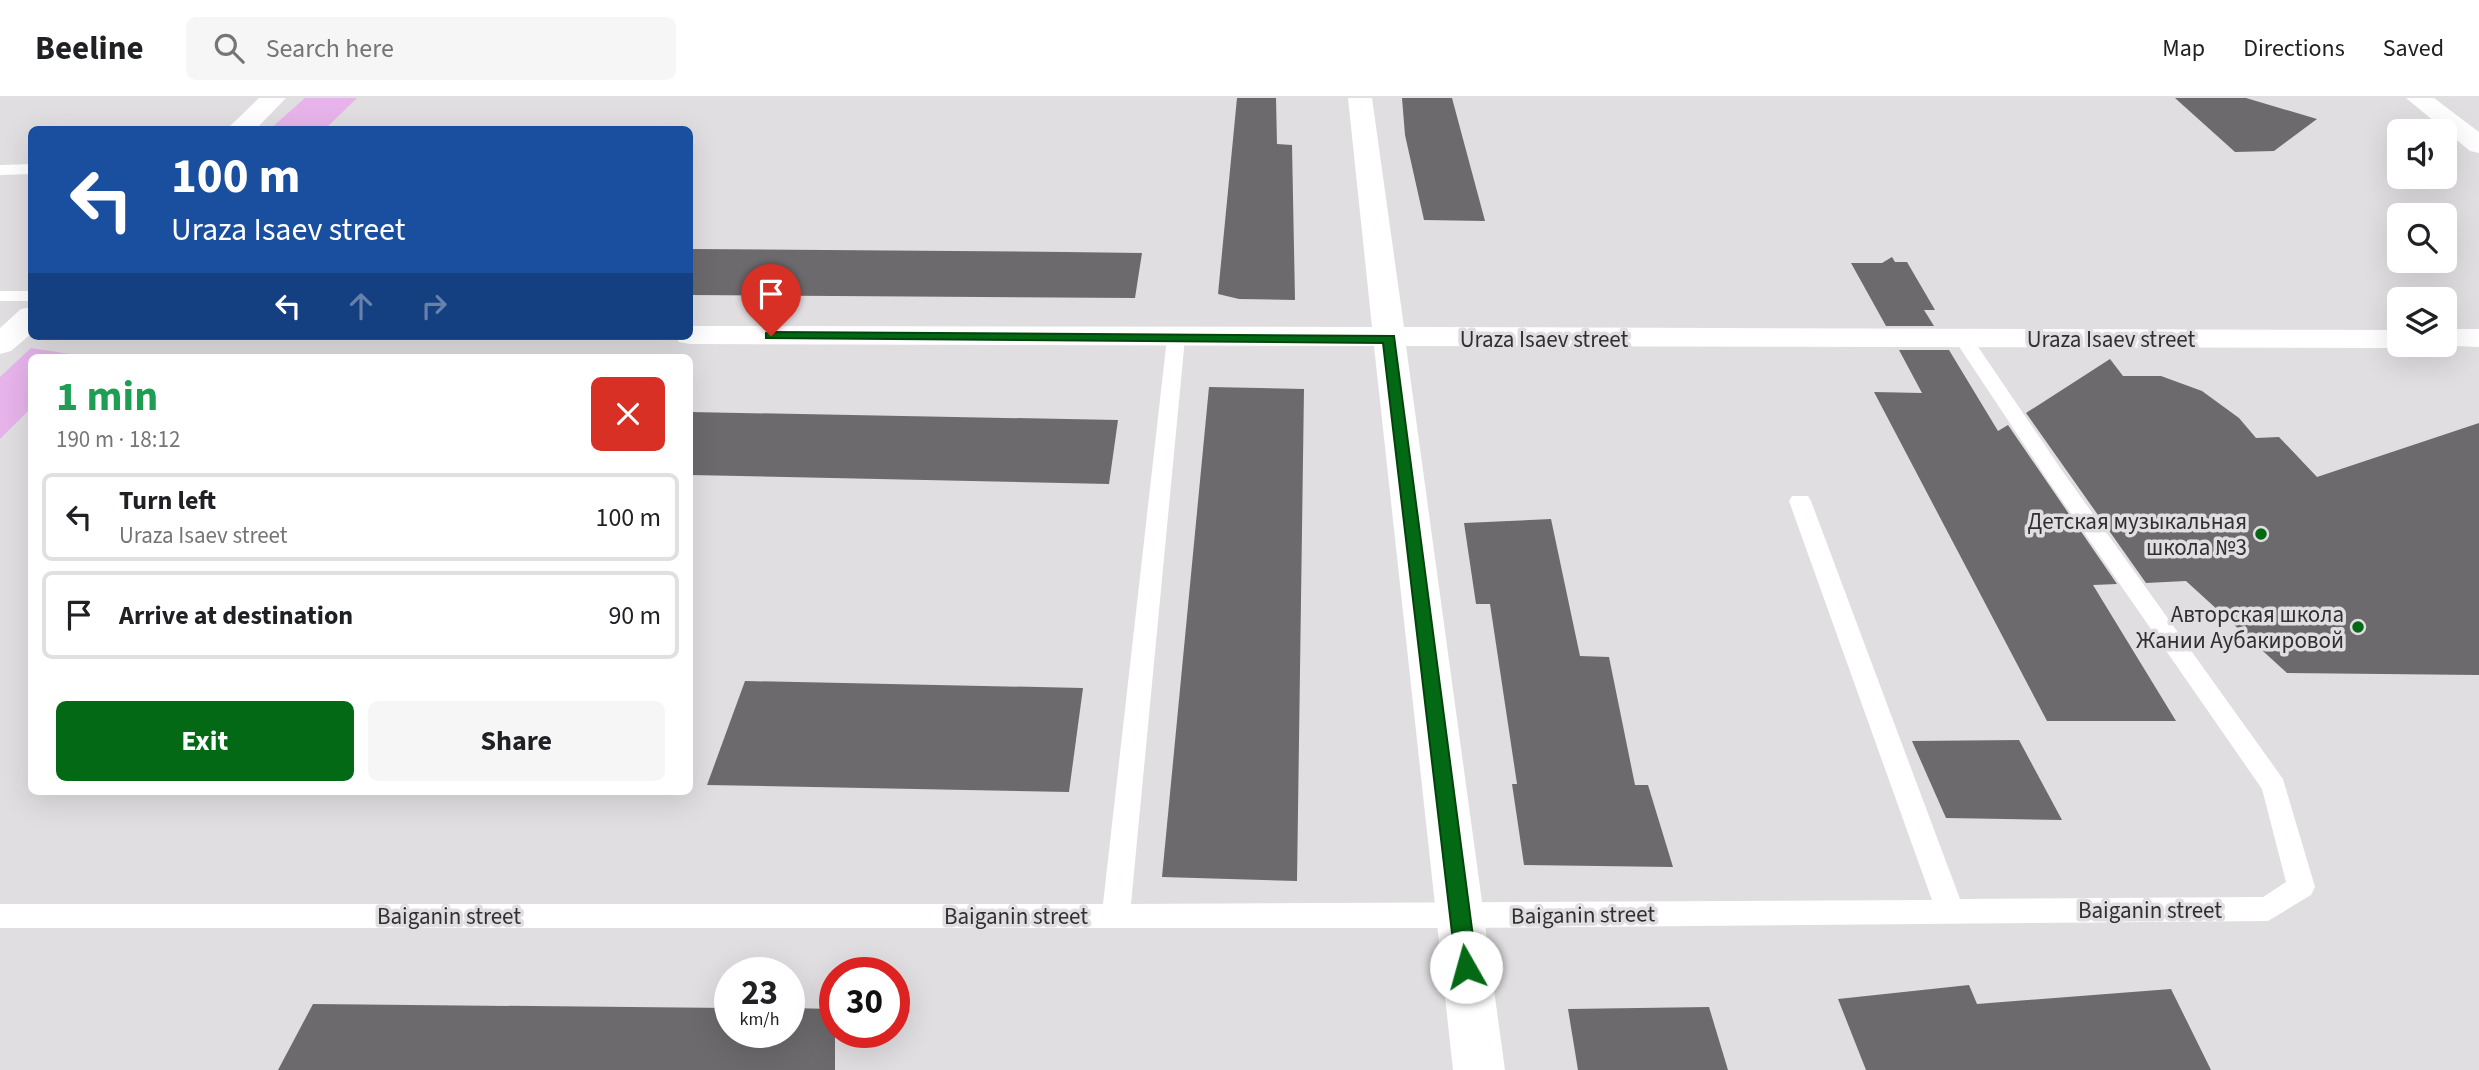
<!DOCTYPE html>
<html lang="en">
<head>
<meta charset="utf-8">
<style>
  :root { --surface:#fff; --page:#f6f6f6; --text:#202124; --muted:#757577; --line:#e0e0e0; --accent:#046914 }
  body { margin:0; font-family:"Source Sans 3",sans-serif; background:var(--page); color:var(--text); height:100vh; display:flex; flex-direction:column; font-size:26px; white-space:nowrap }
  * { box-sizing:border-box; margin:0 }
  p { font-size:23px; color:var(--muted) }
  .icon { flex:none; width:38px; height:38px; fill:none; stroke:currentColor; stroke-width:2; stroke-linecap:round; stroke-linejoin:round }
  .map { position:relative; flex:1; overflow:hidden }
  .sheet { position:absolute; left:28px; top:256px; width:665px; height:441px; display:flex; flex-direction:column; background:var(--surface); border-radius:10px; box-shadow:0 7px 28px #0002 }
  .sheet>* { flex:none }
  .guide { position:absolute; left:28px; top:28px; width:665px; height:214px; border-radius:10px; box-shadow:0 7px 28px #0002; background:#1a4fa0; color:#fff; overflow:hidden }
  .tools { position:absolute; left:2387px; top:21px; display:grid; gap:14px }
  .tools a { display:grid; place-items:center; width:70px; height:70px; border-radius:10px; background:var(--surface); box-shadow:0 7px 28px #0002; font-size:35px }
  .speed { position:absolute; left:714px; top:859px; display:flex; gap:14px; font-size:35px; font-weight:700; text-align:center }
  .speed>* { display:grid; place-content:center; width:91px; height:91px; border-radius:50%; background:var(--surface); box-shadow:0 7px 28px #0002; line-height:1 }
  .speed small { font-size:18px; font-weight:400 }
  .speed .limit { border:10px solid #d22; background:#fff; color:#111 }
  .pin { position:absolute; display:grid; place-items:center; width:60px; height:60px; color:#fff; margin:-72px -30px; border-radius:50% 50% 50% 0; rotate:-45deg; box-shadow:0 0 7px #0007 }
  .pin .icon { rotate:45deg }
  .me { position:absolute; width:77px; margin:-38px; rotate:353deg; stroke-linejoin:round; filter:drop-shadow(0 0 5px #0008) }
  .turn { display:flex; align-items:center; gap:24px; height:147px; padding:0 28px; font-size:32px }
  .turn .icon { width:91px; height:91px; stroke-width:2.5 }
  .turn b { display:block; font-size:49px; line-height:60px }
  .lanes { display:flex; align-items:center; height:66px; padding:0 28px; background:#0003; justify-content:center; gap:35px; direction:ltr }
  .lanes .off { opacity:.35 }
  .round { display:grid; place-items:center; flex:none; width:74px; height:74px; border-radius:10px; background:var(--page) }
  .headline { display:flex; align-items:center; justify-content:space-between; height:119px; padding:0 28px }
  h1 { font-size:42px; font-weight:700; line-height:52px; color:#1e9e55 }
  .button { display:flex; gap:14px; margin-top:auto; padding:14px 28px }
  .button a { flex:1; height:80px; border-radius:10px; background:var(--accent); color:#fff; font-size:28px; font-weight:700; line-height:80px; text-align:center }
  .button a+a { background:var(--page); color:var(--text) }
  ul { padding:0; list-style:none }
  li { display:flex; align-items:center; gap:21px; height:88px; margin:0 14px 10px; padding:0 14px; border:4px solid var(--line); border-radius:10px }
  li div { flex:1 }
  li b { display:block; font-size:26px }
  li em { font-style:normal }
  header { display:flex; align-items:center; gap:42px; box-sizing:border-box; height:98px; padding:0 35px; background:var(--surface); border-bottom:2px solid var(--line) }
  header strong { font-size:33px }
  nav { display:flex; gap:38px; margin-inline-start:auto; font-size:24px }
  .search { width:490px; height:63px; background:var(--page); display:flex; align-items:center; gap:18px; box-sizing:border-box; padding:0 24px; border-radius:10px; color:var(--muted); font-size:26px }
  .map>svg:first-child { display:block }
</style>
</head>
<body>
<header>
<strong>Beeline</strong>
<div class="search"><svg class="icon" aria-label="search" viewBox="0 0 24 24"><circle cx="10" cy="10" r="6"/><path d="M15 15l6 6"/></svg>Search here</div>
<nav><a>Map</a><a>Directions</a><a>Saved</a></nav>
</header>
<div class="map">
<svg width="2479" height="972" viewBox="0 0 2479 972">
  <rect width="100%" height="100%" fill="#e1dee1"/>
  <g fill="#e6b3ea">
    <polygon points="305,0 357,0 325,31 270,31"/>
    <polygon points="31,250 70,256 69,259 32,259 31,310 0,341 0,279"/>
  </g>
  <g fill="#6d6a6d">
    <polygon points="1237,0 1276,0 1277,46 1292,47 1295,202 1239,201 1218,196"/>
    <polygon points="1402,0 1452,0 1485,123 1424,122 1405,37"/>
    <polygon points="2175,0 2246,0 2317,21 2274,53 2235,54"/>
    <polygon points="690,151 1065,154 1142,155 1135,200 690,197"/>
    <polygon points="1892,159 1895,164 1907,164 1935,212 1924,212 1934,228 1886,228 1851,165 1882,165"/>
    <polygon points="1899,252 1949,252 1998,333 2008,327 2117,486 2093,487 2176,623 2047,623 1874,294 1922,295"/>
    <polygon points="2110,261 2123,278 2161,278 2202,293 2239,320 2256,340 2279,339 2317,379 2479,325 2479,577 2287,575 2186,483 2146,485 2026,315"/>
    <polygon points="1209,289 1304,291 1297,783 1162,779"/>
    <polygon points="690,314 1118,322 1109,386 690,377"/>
    <polygon points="1551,421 1580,558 1609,559 1635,687 1648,687 1673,769 1524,767 1512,686 1517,686 1490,506 1476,506 1464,425"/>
    <polygon points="745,583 1083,590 1069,694 707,687"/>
    <polygon points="2019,642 2062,722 1946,720 1912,643"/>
    <polygon points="1969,887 1977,906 2171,891 2211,972 1866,972 1838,901"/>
    <polygon points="313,906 730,910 730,934 789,934 789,910 835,911 835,972 278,972"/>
    <polygon points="1709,909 1728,972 1578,972 1568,911"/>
  </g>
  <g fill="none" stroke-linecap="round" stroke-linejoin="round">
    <g fill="#fff" fill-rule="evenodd">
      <polygon points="32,66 32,76 0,77 0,67"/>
      <rect x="0" y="193" width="32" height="10"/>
      <polygon points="1176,234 1185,240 1131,806 1932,802 1789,403 1792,398 1808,398 1811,403 1960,801 2263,799 2286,784 2262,691 2049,384 1954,241 1963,235 1970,237 2063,374 2283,681 2315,789 2311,797 2268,823 1460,830 0,830 0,806 1103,806 1167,240"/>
    </g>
    <g fill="#fff" fill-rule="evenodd">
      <polygon points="1348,0 1372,0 1404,229 2399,232 2399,247 2411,247 2399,250 1406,248 1505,972 1453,972 1374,248 690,246 679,244 675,238 690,238 690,228 1372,229"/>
      <polygon points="2445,231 2479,231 2479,249 2434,247 2445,247"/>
    </g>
    <g fill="#fff" fill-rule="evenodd">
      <polygon points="259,0 286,0 255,32 226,32"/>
      <polygon points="2406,0 2434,0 2479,34 2479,55 2470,53"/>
      <polygon points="32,209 32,235 11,253 0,256 0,230 21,211"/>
    </g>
  </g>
  <polygon fill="#046914" stroke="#03440d" stroke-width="2" points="771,234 1394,238 1477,869 1474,876 1466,878 1459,876 1456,869 1383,245 766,240 766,235"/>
  <g fill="#046914" stroke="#e1dee1" stroke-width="2.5">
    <circle cx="2261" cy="436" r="7"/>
    <circle cx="2358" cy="529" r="7"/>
  </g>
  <g text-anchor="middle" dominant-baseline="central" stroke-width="7" stroke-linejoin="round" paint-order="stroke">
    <g font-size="23" fill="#313031" stroke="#e1dee1">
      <text x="1544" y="241">Uraza Isaev street</text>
      <text x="2111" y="241">Uraza Isaev street</text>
      <text x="2150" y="812">Baiganin street</text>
      <text transform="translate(1583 817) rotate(-1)">Baiganin street</text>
      <text x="449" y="818">Baiganin street</text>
      <text x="1016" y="818">Baiganin street</text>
    </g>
    <g font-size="23" fill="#313031" stroke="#e1dee1" text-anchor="end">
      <text x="2247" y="423">Детская музыкальная<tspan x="2247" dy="26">школа №3</tspan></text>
      <text x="2344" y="516">Авторская школа<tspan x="2344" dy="26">Жании Аубакировой</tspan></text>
    </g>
  </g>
</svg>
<div class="tools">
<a><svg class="icon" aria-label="sound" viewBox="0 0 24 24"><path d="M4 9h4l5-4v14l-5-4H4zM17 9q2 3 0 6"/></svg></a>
<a><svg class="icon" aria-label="search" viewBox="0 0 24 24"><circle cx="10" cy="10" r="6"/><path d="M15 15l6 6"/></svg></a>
<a><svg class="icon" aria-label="layers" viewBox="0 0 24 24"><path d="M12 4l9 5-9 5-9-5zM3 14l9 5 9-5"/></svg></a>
</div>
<div class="speed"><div>23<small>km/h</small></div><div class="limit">30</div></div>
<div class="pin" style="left:771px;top:238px;background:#d93025"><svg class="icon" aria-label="arrive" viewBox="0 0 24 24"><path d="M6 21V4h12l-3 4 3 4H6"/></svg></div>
<svg class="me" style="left:1466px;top:869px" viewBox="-20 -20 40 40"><circle r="19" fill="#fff"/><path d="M0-13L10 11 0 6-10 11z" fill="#046914"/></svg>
<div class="guide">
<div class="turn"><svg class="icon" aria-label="left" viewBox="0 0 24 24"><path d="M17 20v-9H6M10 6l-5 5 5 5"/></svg><div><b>100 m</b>Uraza Isaev street</div></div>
<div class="lanes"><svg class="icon" aria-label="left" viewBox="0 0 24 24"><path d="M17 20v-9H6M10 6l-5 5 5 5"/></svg><svg class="icon off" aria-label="ahead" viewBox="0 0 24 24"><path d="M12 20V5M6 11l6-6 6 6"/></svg><svg class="icon off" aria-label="right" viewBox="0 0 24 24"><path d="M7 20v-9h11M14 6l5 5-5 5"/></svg></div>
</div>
<section class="sheet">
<div class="headline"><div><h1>1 min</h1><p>190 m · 18:12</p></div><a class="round" style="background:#d93025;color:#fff"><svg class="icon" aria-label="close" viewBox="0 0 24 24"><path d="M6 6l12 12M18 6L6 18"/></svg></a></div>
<ul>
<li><svg class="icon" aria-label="left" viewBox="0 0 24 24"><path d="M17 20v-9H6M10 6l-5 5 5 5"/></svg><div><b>Turn left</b><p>Uraza Isaev street</p></div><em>100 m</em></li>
<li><svg class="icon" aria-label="arrive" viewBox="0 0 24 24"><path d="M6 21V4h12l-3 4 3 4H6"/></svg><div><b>Arrive at destination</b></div><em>90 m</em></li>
</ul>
<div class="button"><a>Exit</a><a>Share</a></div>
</section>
</div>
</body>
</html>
